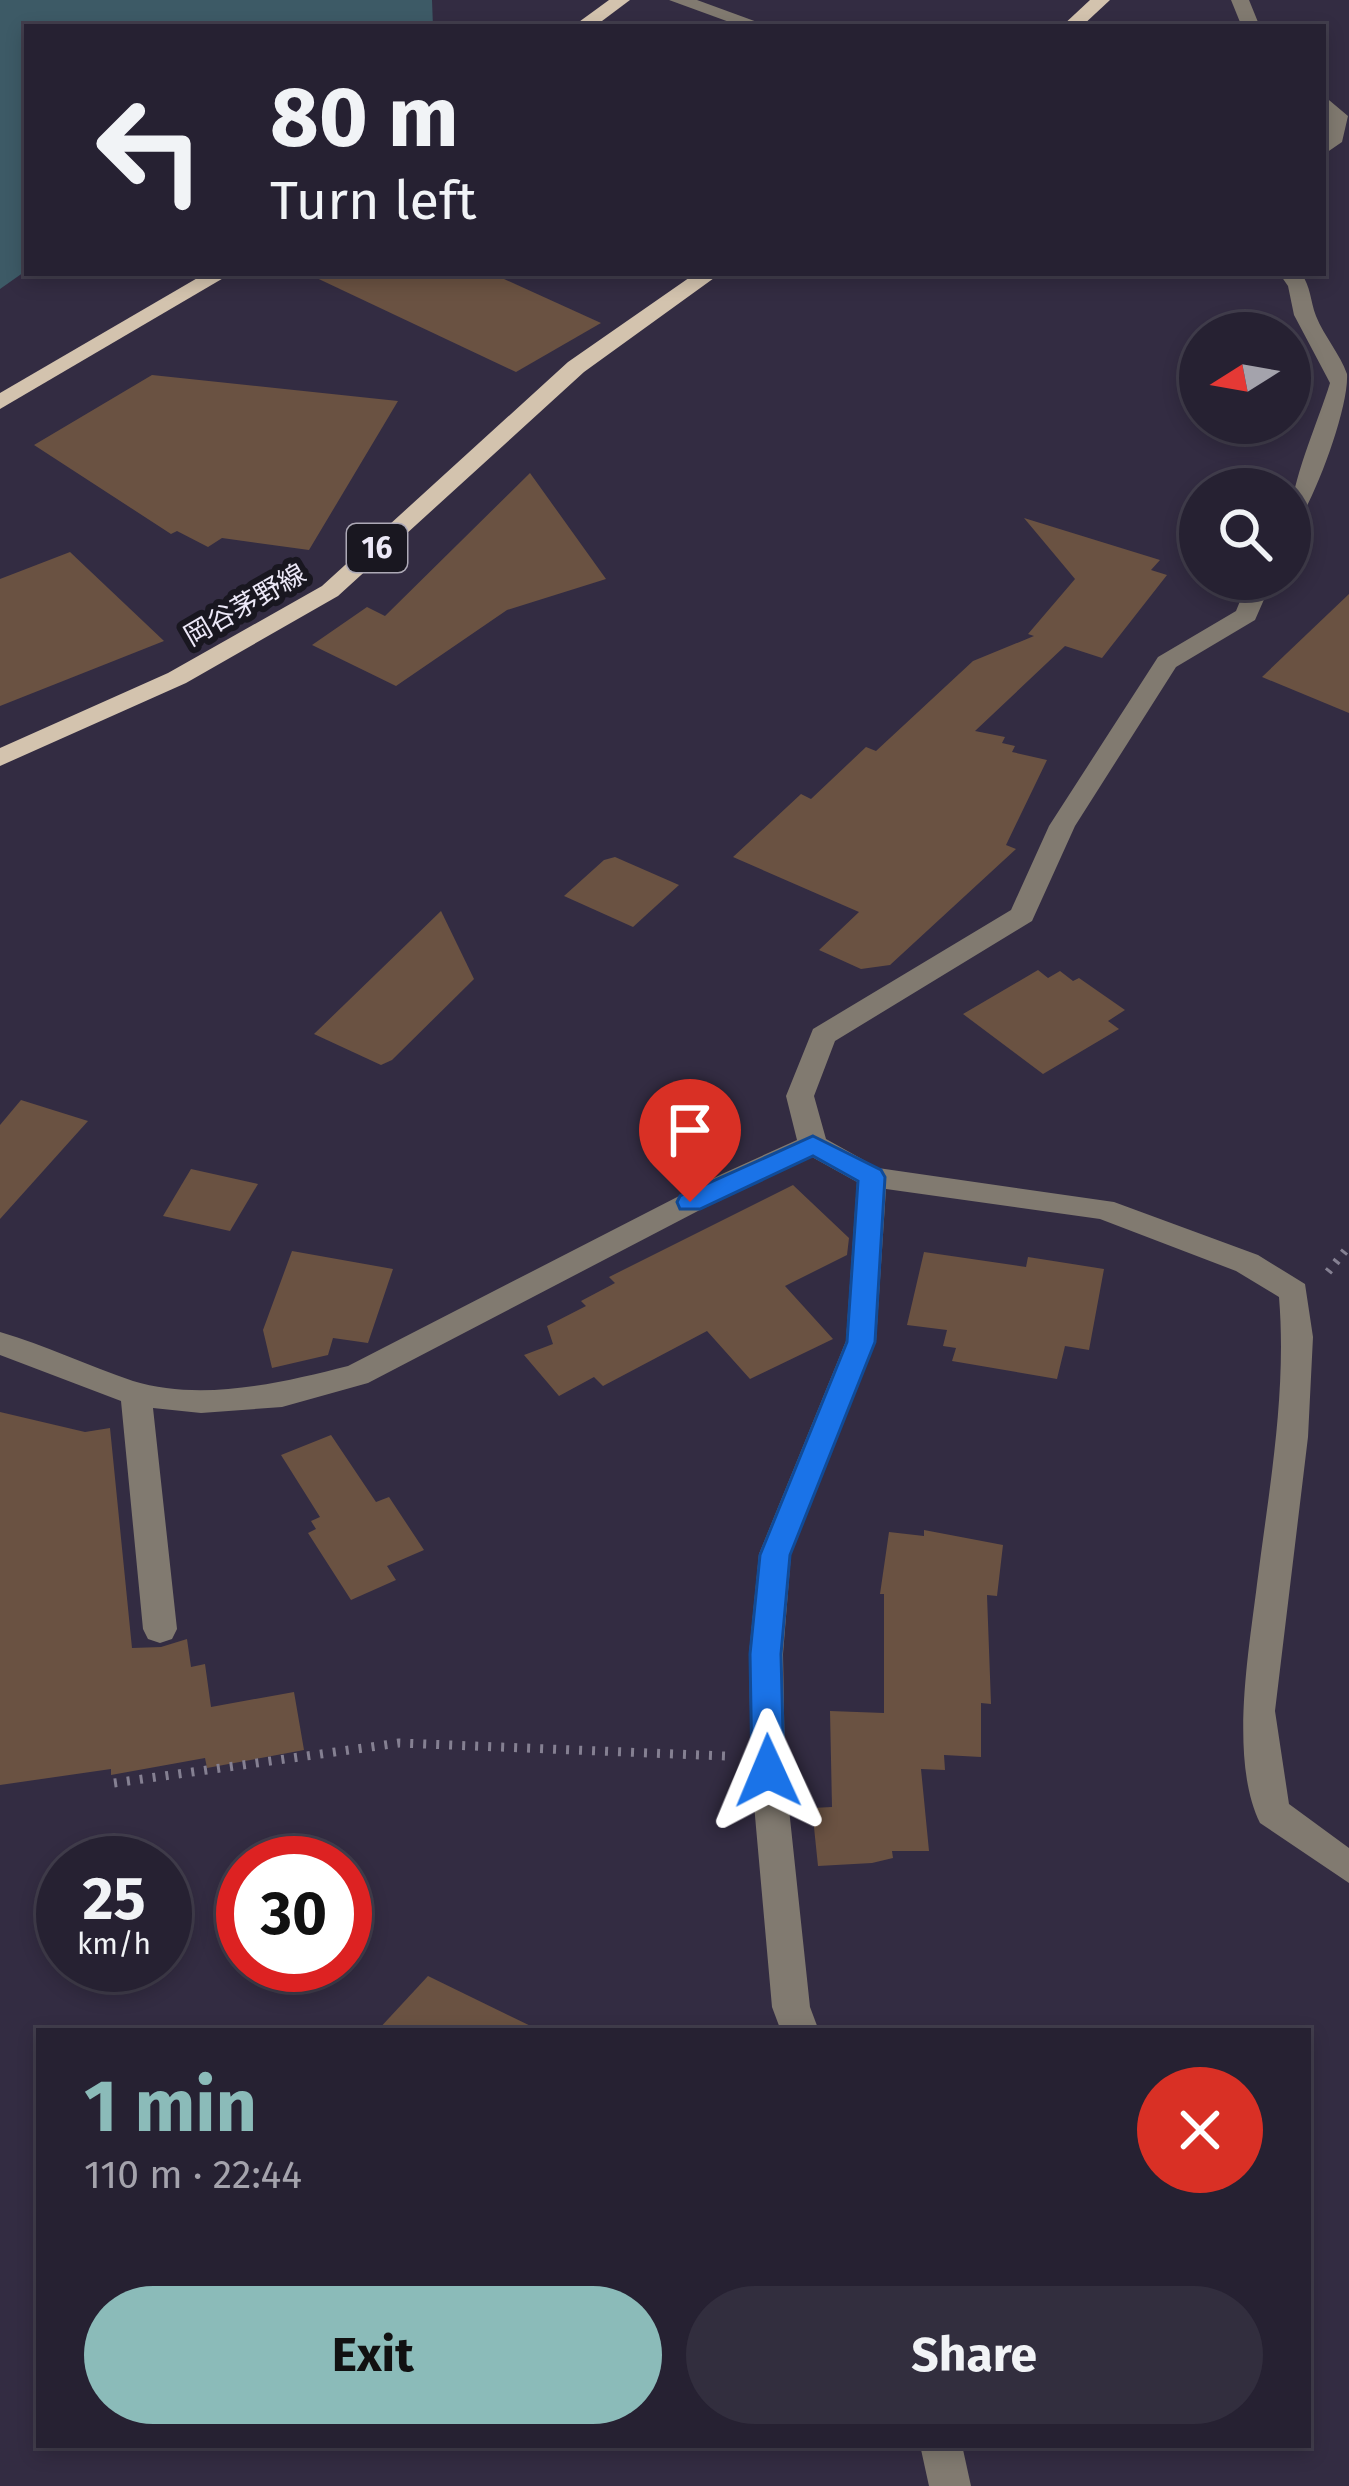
<!DOCTYPE html>
<html lang="en">
<head>
<meta charset="utf-8">
<style>
  :root { --surface:#262132; --page:#322e3e; --text:#f1f3f6; --muted:#a4a3ac; --line:#423e4d; --accent:#8bbbb9 }
  body { margin:0; font-family:"Fira Sans","Noto Sans JP",sans-serif; background:var(--page); color:var(--text); height:100vh; display:flex; flex-direction:column; font-size:45px; white-space:nowrap }
  * { box-sizing:border-box; margin:0 }
  p { font-size:39px; color:var(--muted) }
  .icon { flex:none; width:66px; height:66px; fill:none; stroke:currentColor; stroke-width:2; stroke-linecap:round; stroke-linejoin:round }
  .map { position:relative; flex:1; overflow:hidden }
  .details { position:absolute; left:36px; top:2028px; width:1275px; height:420px; display:flex; flex-direction:column; background:var(--surface); border-radius:0px; box-shadow:0 6px 18px #0003,0 0 0 3px var(--line) }
  .details>* { flex:none }
  .hud { position:absolute; left:24px; top:24px; width:1302px; height:252px; border-radius:0px; box-shadow:0 6px 18px #0003,0 0 0 3px var(--line); background:#262132; color:var(--text); overflow:hidden }
  .needle { width:78px; rotate:259deg }
  .controls { position:absolute; left:1179px; top:312px; display:grid; gap:24px }
  .controls a { display:grid; place-items:center; width:132px; height:132px; border-radius:50%; background:var(--surface); box-shadow:0 6px 18px #0003,0 0 0 3px var(--line); font-size:60px }
  .speed { position:absolute; left:36px; top:1836px; display:flex; gap:24px; font-size:60px; font-weight:700; text-align:center }
  .speed>* { display:grid; place-content:center; width:156px; height:156px; border-radius:50%; background:var(--surface); box-shadow:0 6px 18px #0003,0 0 0 3px var(--line); line-height:1 }
  .speed small { font-size:30px; font-weight:400 }
  .speed .limit { border:18px solid #d22; background:#fff; color:#111 }
  .pin { position:absolute; display:grid; place-items:center; width:102px; height:102px; color:#fff; margin:-123px -51px; border-radius:50% 50% 50% 0; rotate:-45deg; box-shadow:0 0 12px #0007 }
  .pin .icon { rotate:45deg }
  .me { position:absolute; width:132px; margin:-66px; rotate:359deg; stroke-linejoin:round; filter:drop-shadow(0 0 9px #0008) }
  .turn { display:flex; align-items:center; gap:42px; height:252px; padding:0 48px; font-size:54px }
  .turn .icon { width:156px; height:156px; stroke-width:2.5 }
  .turn b { display:block; font-size:84px; line-height:102px }
  .round { display:grid; place-items:center; flex:none; width:126px; height:126px; border-radius:63px; background:var(--page) }
  .headline { display:flex; align-items:center; justify-content:space-between; height:204px; padding:0 48px }
  h1 { font-size:72px; font-weight:700; line-height:90px; color:var(--accent) }
  .primary-button { display:flex; gap:24px; margin-top:auto; padding:24px 48px }
  .primary-button a { flex:1; height:138px; border-radius:72px; background:var(--accent); color:#111; font-size:48px; font-weight:700; line-height:138px; text-align:center }
  .primary-button a+a { background:var(--page); color:var(--text) }
  .map>svg:first-child { display:block }
</style>
</head>
<body>
<div class="map">
<svg width="1349" height="2486" viewBox="0 0 1349 2486">
  <rect width="100%" height="100%" fill="#332c42"/>
  <polygon fill="#3d5a66" points="0,0 432,0 433,27 27,27 27,270 0,289"/>
  <g fill="#6a5242">
    <polygon points="306,273 491,273 601,323 516,372"/>
    <polygon points="152,375 398,401 309,550 222,538 208,547 177,531 171,534 34,445"/>
    <polygon points="530,473 606,579 507,610 396,686 312,645 367,607 385,616"/>
    <polygon points="1024,518 1160,560 1151,570 1167,575 1102,658 1065,646 975,731 1005,737 1002,743 1015,746 1012,752 1047,760 1006,845 1016,849 890,965 861,969 819,950 859,912 733,857 801,794 811,799 866,747 876,751 973,661 1034,636 1028,634 1075,579"/>
    <polygon points="70,552 164,641 0,706 0,579"/>
    <polygon points="1349,594 1349,713 1262,677"/>
    <polygon points="615,857 679,885 633,927 564,896 604,860"/>
    <polygon points="441,911 474,979 392,1060 381,1065 314,1034"/>
    <polygon points="1038,970 1048,978 1060,971 1073,981 1079,978 1125,1010 1108,1021 1119,1029 1043,1074 963,1014"/>
    <polygon points="21,1100 88,1121 0,1219 0,1125"/>
    <polygon points="191,1169 258,1184 230,1231 163,1216"/>
    <polygon points="793,1185 849,1238 847,1255 785,1286 833,1339 750,1379 707,1331 603,1386 594,1377 559,1396 524,1355 553,1344 547,1326 586,1306 581,1301 615,1283 609,1277"/>
    <polygon points="292,1251 393,1269 368,1343 333,1338 328,1355 272,1368 263,1330"/>
    <polygon points="924,1252 1026,1267 1028,1257 1104,1269 1089,1350 1065,1346 1057,1379 952,1361 956,1348 943,1346 947,1330 907,1325"/>
    <polygon points="0,1412 85,1432 110,1428 132,1648 161,1647 187,1639 191,1667 205,1664 211,1707 294,1692 304,1750 207,1768 205,1758 111,1775 111,1769 0,1785"/>
    <polygon points="331,1435 376,1502 389,1497 424,1550 387,1566 396,1580 351,1600 308,1533 316,1529 311,1521 320,1517 281,1455"/>
    <polygon points="924,1530 1003,1545 997,1596 987,1595 991,1704 981,1703 981,1757 944,1755 945,1770 921,1769 929,1851 892,1851 893,1858 872,1863 818,1866 812,1808 832,1807 830,1711 884,1713 884,1594 880,1594 889,1532 924,1536"/>
    <polygon points="428,1976 541,2031 377,2031"/>
  </g>
  <g fill="none" stroke-linecap="round" stroke-linejoin="round">
    <polyline stroke="#858092" stroke-width="8" stroke-dasharray="3 9" stroke-linecap="butt" points="1328,1272 1349,1246"/>
    <polyline stroke="#858092" stroke-width="9" stroke-dasharray="3 10" stroke-linecap="butt" points="114,1783 399,1743 725,1756"/>
    <g fill="#817a70" fill-rule="evenodd">
      <polygon points="669,0 697,0 771,27 743,27"/>
      <polygon points="1231,0 1249,0 1260,27 1242,27"/>
      <polygon points="1323,95 1348,116 1342,142 1323,155 1328,117 1323,112"/>
      <path d="M1279,273H1301C1311,287 1310,300 1316,316C1324,336 1340,354 1347,374C1349,407 1317,493 1298,522L1290,524C1290,483 1317,425 1330,383L1294,315L1288,286Z"/>
      <path d="M1249,579H1273L1255,620L1176,667L1075,826L1032,921L835,1041L814,1096L826,1139L878,1168L1114,1202L1258,1255L1305,1284L1313,1337L1308,1437L1275,1711L1289,1804L1349,1848V1883L1260,1823C1229,1760 1249,1651 1257,1584C1269,1489 1287,1393 1279,1297L1236,1271L1100,1219L886,1189L876,1341L791,1554L783,1654L785,1771L810,2007L819,2031H781L772,2007L751,1771L749,1654L759,1554L846,1341L857,1182L812,1157L742,1188L368,1383L282,1407L201,1413L153,1408L177,1629L172,1639L160,1643L148,1639L143,1629L121,1401L0,1355V1332C45,1345 88,1366 133,1381C202,1402 281,1383 348,1366L722,1174L797,1140L786,1096L813,1029L1011,910L1049,826L1158,657L1236,611Z"/>
      <polygon points="920,2445 962,2445 971,2486 929,2486"/>
    </g>
    <g fill="#d3c3ae" fill-rule="evenodd">
      <polygon points="609,0 630,0 594,27 572,27"/>
      <polygon points="1090,0 1110,0 1081,27 1061,27"/>
      <polygon points="206,273 232,273 0,409 0,393"/>
      <polygon points="696,273 721,273 584,372 338,596 186,683 0,766 0,748 168,673 322,586 568,362"/>
    </g>
  </g>
  <polygon fill="#1a73e8" stroke="#114b97" stroke-width="3" points="813,1136 881,1170 885,1177 875,1342 790,1555 781,1654 784,1771 779,1780 768,1784 757,1780 752,1771 750,1654 760,1555 847,1342 858,1181 813,1156 700,1209 680,1209 677,1202 680,1196"/>
  <g text-anchor="middle" dominant-baseline="central" stroke-width="12" stroke-linejoin="round" paint-order="stroke">
    <g font-size="27" fill="#ece8f7" stroke="#191720">
      <text transform="translate(245 605) rotate(-30)">岡谷茅野線</text>
    </g>
    <rect fill="#191720" stroke="#ada9b6" stroke-width="3" x="347" y="524" width="60" height="48" rx="9"/>
    <g font-size="30" font-weight="bold" fill="#ece8f7">
      <text x="377" y="548">16</text>
    </g>
  </g>
</svg>
<div class="controls">
<a><svg class="needle" viewBox="-14 -14 28 28"><path d="M0-13l5 13h-10z" fill="#e53935"/><path d="M0 13l5-13h-10z" fill="#a4a3ac"/></svg></a>
<a><svg class="icon" aria-label="search" viewBox="0 0 24 24"><circle cx="10" cy="10" r="6"/><path d="M15 15l6 6"/></svg></a>
</div>
<div class="speed"><div>25<small>km/h</small></div><div class="limit">30</div></div>
<div class="pin" style="left:690px;top:1202px;background:#d93025"><svg class="icon" aria-label="arrive" viewBox="0 0 24 24"><path d="M6 21V4h12l-3 4 3 4H6"/></svg></div>
<svg class="me" style="left:768px;top:1771px" viewBox="-20 -20 40 40"><path d="M0-17L14 15 0 8-14 15z" fill="#1a73e8" stroke="#fff" stroke-width="4"/></svg>
<div class="hud">
<div class="turn"><svg class="icon" aria-label="left" viewBox="0 0 24 24"><path d="M17 20v-9H6M10 6l-5 5 5 5"/></svg><div><b>80 m</b>Turn left</div></div>
</div>
<section class="details">
<div class="headline"><div><h1>1 min</h1><p>110 m · 22:44</p></div><a class="round" style="background:#d93025;color:#fff"><svg class="icon" aria-label="close" viewBox="0 0 24 24"><path d="M6 6l12 12M18 6L6 18"/></svg></a></div>
<div class="primary-button"><a>Exit</a><a>Share</a></div>
</section>
</div>
</body>
</html>
